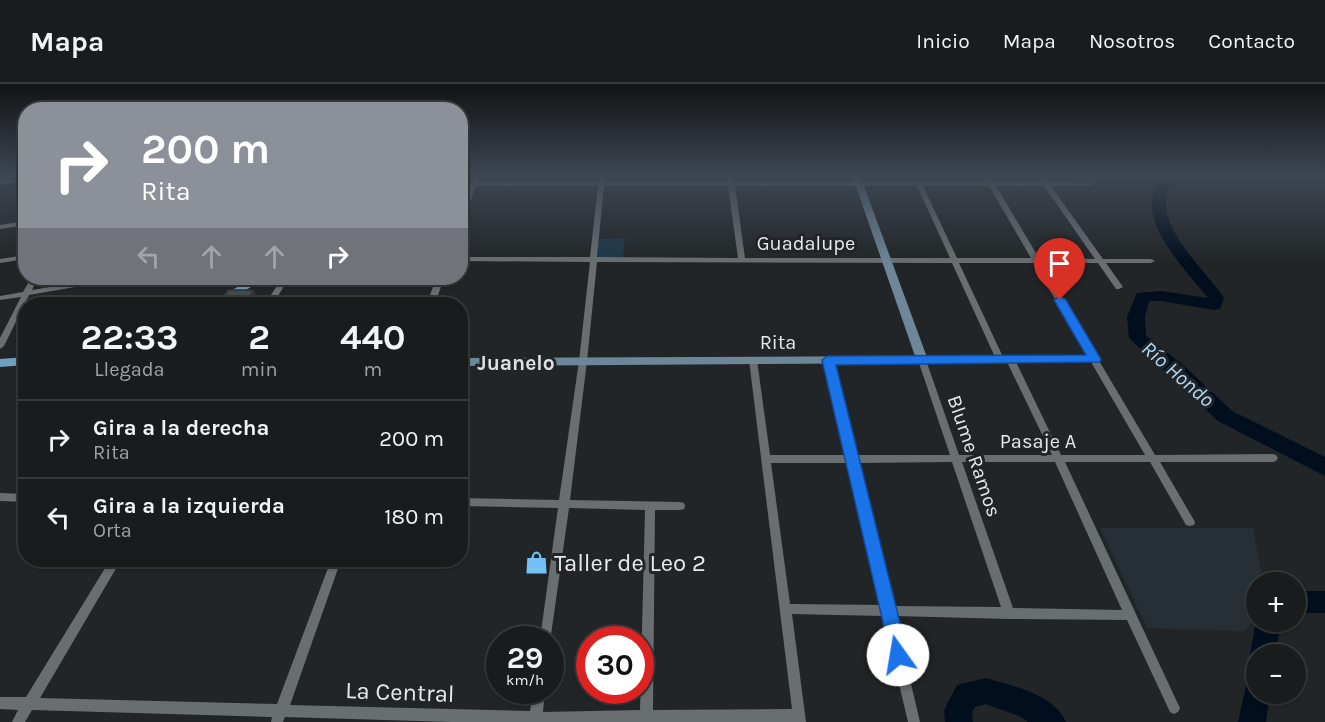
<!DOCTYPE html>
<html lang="es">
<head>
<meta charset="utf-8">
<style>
  :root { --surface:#191c1d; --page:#222526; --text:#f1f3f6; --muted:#9fa1a4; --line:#373a3b }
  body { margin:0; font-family:Karla,sans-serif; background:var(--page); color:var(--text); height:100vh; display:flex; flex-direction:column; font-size:22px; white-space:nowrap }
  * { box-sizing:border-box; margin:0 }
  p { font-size:20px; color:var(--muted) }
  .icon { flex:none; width:33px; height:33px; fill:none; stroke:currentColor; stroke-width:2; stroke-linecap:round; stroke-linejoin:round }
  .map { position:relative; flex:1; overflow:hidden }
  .details { position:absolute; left:18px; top:213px; width:450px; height:270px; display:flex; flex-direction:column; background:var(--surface); border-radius:24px; box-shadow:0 2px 4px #0004,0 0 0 2px var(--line) }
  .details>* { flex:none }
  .guide { position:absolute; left:18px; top:18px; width:450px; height:183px; border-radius:24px; box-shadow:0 2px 4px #0004,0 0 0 2px var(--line); background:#8c9099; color:#fff; overflow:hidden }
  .controls { position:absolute; left:1246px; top:488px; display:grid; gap:12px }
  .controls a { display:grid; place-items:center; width:60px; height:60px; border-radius:50%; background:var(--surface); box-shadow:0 2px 4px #0004,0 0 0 2px var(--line); font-size:30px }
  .speed { position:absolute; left:486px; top:542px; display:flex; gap:12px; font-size:30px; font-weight:700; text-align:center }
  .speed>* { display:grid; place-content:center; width:78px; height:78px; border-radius:50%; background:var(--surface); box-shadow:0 2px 4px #0004,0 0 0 2px var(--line); line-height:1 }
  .speed small { font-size:15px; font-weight:400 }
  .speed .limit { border:9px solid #d22; background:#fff; color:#111 }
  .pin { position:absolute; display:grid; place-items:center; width:51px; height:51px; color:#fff; margin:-62px -26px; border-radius:50% 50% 50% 0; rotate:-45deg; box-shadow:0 0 6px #0007 }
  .pin .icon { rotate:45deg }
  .me { position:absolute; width:66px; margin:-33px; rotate:347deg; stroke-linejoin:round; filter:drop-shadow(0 0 4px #0008) }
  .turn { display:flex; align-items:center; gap:21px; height:126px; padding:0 24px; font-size:27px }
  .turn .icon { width:78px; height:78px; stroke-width:2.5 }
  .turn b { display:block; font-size:42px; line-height:51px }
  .lanes { display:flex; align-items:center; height:57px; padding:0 24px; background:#0003; justify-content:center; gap:30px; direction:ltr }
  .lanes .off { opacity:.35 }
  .eta { display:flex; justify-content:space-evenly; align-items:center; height:102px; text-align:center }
  .eta b { font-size:36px; font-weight:700; line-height:42px }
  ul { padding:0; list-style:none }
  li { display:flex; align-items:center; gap:18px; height:78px; padding:0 24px; border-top:2px solid var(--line) }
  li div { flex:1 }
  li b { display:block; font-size:22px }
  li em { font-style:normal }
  header { display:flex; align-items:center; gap:36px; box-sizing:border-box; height:84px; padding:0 30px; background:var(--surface); border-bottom:2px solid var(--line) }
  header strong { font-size:28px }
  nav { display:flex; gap:33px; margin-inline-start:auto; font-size:21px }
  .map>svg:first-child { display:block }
</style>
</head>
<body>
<header>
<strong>Mapa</strong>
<nav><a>Inicio</a><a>Mapa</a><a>Nosotros</a><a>Contacto</a></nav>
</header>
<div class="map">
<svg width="1325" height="638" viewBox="0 0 1325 638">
  <rect width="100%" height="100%" fill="#212527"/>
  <g fill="#262f35">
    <polygon points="45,194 95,194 40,205"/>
    <polygon points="1100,444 1253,444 1263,498 1257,498 1257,533 1244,547 1147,544"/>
  </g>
  <polygon fill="#1d3748" points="625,154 623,173 597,173 599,155"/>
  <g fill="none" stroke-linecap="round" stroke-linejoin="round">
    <g fill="#000e1d" fill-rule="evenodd">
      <path d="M1164,91H1178C1175,96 1170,101 1168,107C1155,144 1206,186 1224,214L1220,225L1214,226L1161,217H1149L1145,233L1146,252L1182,280L1232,327L1325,373V392L1218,337L1129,254L1127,233L1137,209L1161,207L1208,214C1188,188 1141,143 1154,107C1156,102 1161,96 1164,91Z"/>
      <rect x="1296" y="507" width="29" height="22"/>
      <polygon points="1257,533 1257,537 1281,537 1276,570 1257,570 1257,580 1254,579 1250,570"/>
      <polygon points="1257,593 1257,609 1270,609 1266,638 1238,638 1247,597"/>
      <path d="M986,594C1012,602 1054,610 1066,638H1028L1019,632L986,620L975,623L972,628L973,638H945L944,626L957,601Z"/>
    </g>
    <g fill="#696e71" fill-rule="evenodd">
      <path d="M474,91H480L478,98H598L599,91H605L604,98H728L727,91H733L734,98H987L983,91H989L993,98H1042L1037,91H1043L1048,98L1092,99L1093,100L1090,102H1051L1103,175H1151L1155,177L1151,179H1106L1123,203L1119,205H1116L1098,179H1041L1155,371L1273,370L1276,371L1278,374L1276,377L1273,378H1160L1195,438L1194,441L1190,442L1186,441L1150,378H1065L1178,620L1180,624L1178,628L1174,630L1170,628L1127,536L1009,535L895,532L920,638H908L883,532L792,530L806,638H451L285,633L283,638H271L272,633L32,626L25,638H12L18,626L0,625V613H26L110,476H121L40,614L277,620L331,476H341L290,621L530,627L533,606H545L543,628L640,626L645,426L569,424L550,558V555H540L558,424L460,422V414L559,416L579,277L590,178L460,177V173H590L598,102H476L463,136L460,138V126L470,102H460V98H471ZM604,102H728L738,174L597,173ZM735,102H917L950,174H745ZM923,102H989L1031,174H957ZM996,102H1044L1095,175L1039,174ZM597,178L952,179L995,273H922L918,276L950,371H855L832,276L828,273L824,276L846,371H770L757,276L753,273L749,276L792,625L653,626L655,426H680L684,425L685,422L684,419L680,418L570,416L587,277ZM959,179H1034L1088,272L1003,273ZM1007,278L1052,371H959L927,279ZM1016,278H1091L1145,371H1061ZM952,378L1001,523L892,522L857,379ZM962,378H1055L1122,526L1013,524ZM771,379H848L881,521L790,520Z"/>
      <polygon points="26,93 26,97 0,101 0,97"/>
      <polygon points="26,137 26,141 0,145 0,141"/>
      <polygon points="26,171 26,175 0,179 0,175"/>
      <polygon points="31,194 38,194 32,206 105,194 119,194 115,196 29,211 4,262 0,265 0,254 21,213 0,216 0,212 23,208"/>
      <polygon points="282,194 289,194 273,220 265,220"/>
      <polygon points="436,194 444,194 435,220 427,220"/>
      <polygon points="0,409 26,410 26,418 0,417"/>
    </g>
    <polygon fill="#6d8798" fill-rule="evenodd" points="852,91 860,91 928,276 926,279 460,282 460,274 915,272"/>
    <g fill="#719fbe" fill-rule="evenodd">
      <polygon points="253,194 266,194 222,220 208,220"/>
      <polygon points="26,273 26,281 0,283 0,275"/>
    </g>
  </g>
  <polygon fill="#303335" points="254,206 261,220 245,220"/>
  <polygon fill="#45494c" stroke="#303335" stroke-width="1.5" points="228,206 254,206 245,220 219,220"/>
  <linearGradient id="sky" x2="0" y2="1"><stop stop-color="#121415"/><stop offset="0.51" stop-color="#3d4652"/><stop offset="1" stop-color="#3d4652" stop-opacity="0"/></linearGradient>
  <rect width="1325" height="180" fill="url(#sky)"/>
  <polygon fill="#1a73e8" stroke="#114b97" stroke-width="1.5" points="1060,212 1066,216 1101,275 1100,278 836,281 908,571 905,577 898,579 892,577 822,276 828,272 1086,271 1054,216"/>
  <defs>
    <symbol id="shop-bare" viewBox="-9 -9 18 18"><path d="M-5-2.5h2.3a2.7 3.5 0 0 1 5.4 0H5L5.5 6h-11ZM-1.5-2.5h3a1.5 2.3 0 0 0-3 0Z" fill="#73c1f5" stroke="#212527" stroke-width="2.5" paint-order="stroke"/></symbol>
  </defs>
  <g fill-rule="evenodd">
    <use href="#shop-bare" x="520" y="462" width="33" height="33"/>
  </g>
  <g text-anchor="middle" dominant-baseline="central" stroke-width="6" stroke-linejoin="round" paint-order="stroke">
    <g font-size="20" fill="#e7e9eb" stroke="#212527">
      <text x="806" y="159">Guadalupe</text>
      <text x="778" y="258">Rita</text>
      <text x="1038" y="357">Pasaje A</text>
      <text transform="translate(974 372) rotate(71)">Blume Ramos</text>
    </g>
    <g font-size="21" font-weight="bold" fill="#dce1e4" stroke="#212527">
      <text x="516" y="279">Juanelo</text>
    </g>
    <g font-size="21" font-style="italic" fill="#afdaf9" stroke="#212527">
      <text transform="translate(1178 290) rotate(41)">Río Hondo</text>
    </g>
    <g font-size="24" fill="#e7e9eb" stroke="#212527" text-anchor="start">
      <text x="554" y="479">Taller de Leo 2</text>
    </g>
    <g font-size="24" fill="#e7e9eb" stroke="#212527">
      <text transform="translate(400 608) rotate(2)">La Central</text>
    </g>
  </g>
</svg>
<div class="controls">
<a>+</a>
<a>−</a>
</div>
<div class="speed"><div>29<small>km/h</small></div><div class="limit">30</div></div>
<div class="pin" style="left:1060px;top:216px;background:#d93025"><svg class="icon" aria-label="arrive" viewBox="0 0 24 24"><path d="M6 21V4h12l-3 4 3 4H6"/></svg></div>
<svg class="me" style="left:898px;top:571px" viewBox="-20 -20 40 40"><circle r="19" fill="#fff"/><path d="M0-13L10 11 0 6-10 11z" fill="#1a73e8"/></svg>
<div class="guide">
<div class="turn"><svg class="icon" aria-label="right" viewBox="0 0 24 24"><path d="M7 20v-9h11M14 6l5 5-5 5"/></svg><div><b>200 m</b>Rita</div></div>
<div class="lanes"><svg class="icon off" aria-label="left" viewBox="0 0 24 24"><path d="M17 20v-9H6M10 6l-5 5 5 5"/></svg><svg class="icon off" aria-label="ahead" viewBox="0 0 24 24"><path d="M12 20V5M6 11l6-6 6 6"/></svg><svg class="icon off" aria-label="ahead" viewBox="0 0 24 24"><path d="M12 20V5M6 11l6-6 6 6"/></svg><svg class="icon" aria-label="right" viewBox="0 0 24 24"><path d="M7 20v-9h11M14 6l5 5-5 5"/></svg></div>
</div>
<section class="details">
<div class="eta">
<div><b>22:33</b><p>Llegada</p></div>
<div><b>2</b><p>min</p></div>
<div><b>440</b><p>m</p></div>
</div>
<ul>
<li><svg class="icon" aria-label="right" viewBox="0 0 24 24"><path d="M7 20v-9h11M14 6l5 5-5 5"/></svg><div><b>Gira a la derecha</b><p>Rita</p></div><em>200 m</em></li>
<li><svg class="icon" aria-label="left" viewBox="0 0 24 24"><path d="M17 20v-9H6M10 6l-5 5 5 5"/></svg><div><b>Gira a la izquierda</b><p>Orta</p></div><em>180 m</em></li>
</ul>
</section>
</div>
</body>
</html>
